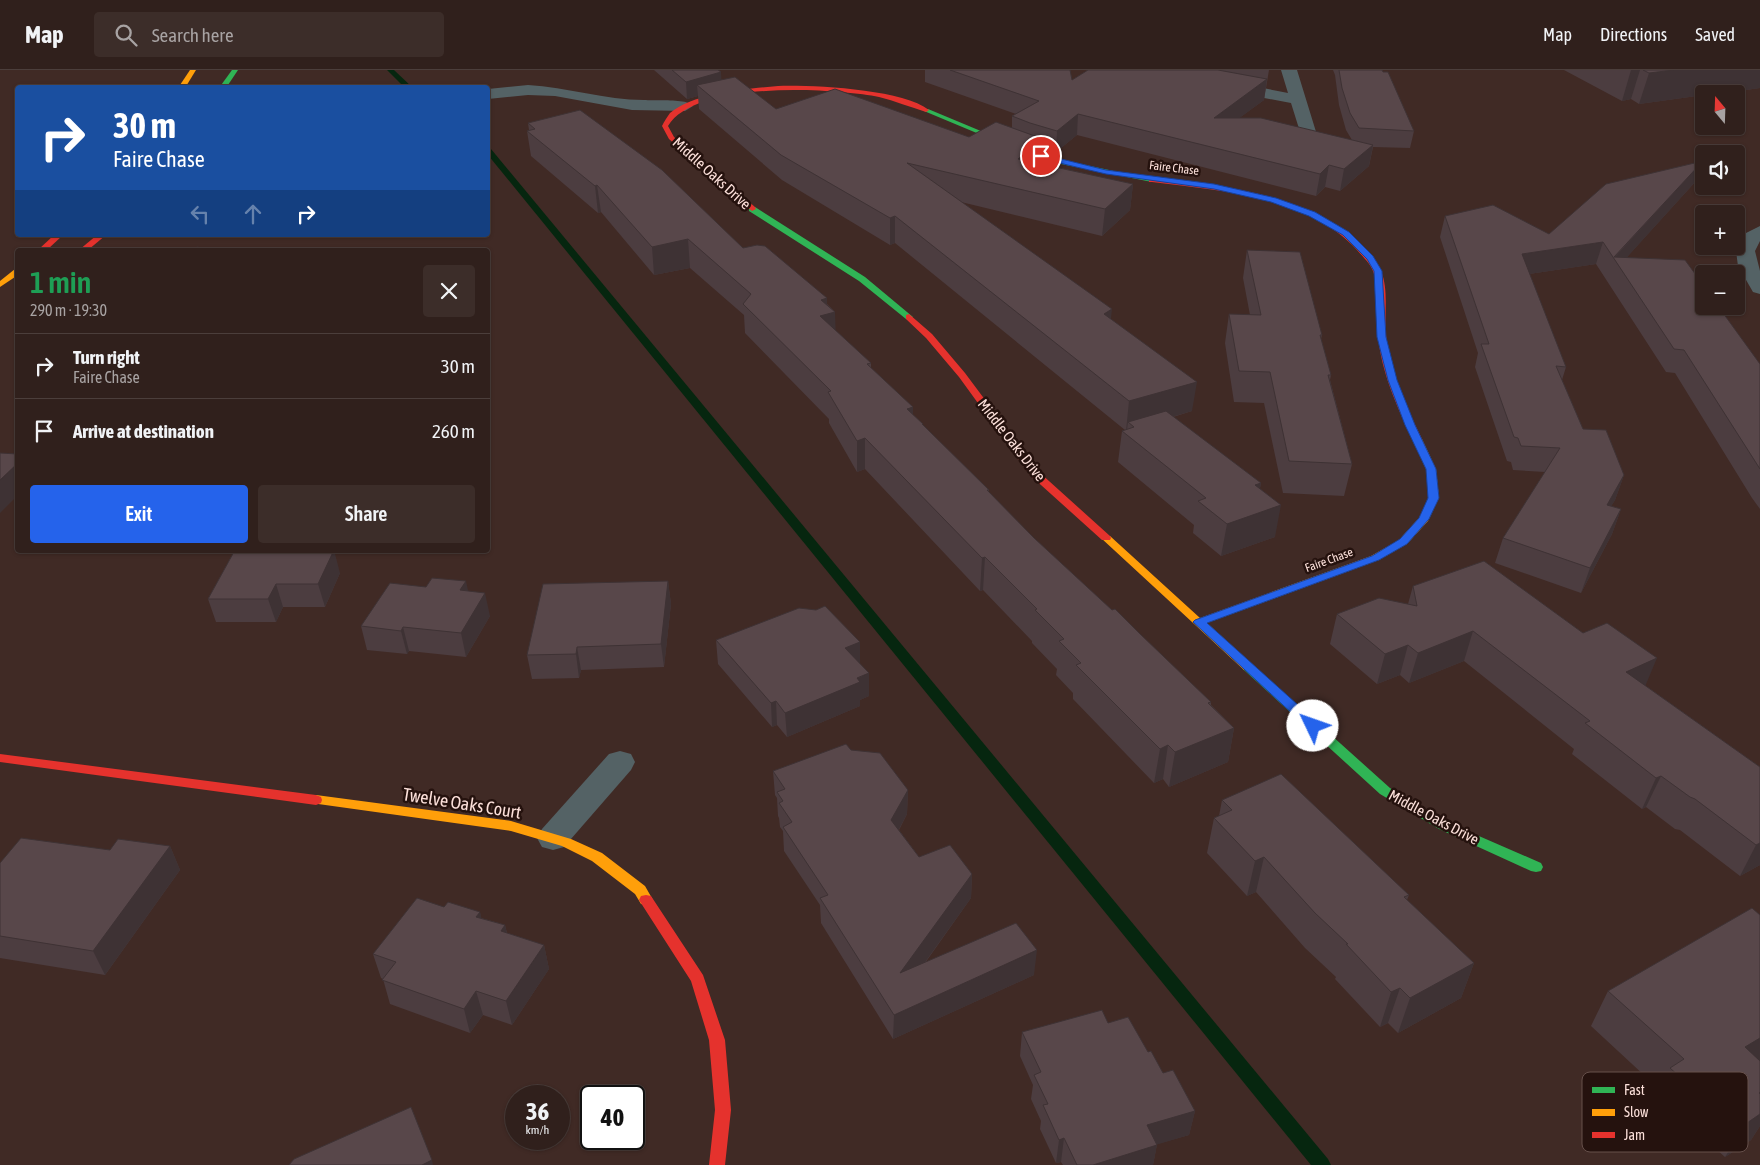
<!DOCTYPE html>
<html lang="en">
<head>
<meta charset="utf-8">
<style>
  :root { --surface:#30201c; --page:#3c2d29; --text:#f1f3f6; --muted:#a8a3a3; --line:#4b3e3b; --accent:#2563eb }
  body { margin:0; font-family:"Asap Condensed",sans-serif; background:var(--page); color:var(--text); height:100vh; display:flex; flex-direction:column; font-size:19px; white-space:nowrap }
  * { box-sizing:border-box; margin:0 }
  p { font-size:16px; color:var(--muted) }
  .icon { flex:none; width:28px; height:28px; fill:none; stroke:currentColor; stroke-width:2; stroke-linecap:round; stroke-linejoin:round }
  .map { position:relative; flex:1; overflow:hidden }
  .sheet { position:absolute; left:15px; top:178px; width:475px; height:305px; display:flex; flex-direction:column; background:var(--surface); border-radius:5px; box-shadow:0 1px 4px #0004,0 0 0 1px var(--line) }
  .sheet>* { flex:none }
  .guide { position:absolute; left:15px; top:15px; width:475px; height:152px; border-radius:5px; box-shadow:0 1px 4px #0004,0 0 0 1px var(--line); background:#1a4fa0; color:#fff; overflow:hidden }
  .needle { width:32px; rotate:341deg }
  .buttons { position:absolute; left:1695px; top:15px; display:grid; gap:10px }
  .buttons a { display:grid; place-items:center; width:50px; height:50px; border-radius:5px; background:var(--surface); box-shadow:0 1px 4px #0004,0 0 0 1px var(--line); font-size:25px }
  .speed { position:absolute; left:505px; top:1015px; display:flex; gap:10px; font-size:25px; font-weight:700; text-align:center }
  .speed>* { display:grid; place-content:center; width:65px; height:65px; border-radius:50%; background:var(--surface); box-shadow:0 1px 4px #0004,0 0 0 1px var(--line); line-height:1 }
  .speed small { font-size:12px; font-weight:400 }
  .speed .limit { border:2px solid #111; border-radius:8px; background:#fff; color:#111 }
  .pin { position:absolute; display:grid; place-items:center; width:42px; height:42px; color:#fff; margin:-21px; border:2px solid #fff; border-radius:50%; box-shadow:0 1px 5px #0007 }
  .me { position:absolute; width:55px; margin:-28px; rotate:312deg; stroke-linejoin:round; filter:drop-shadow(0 0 4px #0008) }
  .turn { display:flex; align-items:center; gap:18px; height:105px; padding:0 15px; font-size:22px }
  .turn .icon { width:65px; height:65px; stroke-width:2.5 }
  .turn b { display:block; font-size:35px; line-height:42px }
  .lanes { display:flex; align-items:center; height:48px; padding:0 15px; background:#0003; justify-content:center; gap:25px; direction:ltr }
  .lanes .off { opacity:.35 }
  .round { display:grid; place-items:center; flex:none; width:52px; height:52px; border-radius:5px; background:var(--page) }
  .headline { display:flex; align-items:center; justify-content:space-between; height:85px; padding:0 15px }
  h1 { font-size:30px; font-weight:600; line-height:38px; color:#1e9e55 }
  .button { display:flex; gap:10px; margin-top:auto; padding:10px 15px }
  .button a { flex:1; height:58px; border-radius:5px; background:var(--accent); color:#fff; font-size:20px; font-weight:600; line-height:58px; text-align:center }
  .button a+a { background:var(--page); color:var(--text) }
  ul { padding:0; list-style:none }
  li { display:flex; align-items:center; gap:15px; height:65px; padding:0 15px; border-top:1px solid var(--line) }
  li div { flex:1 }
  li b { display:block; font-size:19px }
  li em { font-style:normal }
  header { display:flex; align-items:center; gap:30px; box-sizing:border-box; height:70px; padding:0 25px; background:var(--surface); border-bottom:1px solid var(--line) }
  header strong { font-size:24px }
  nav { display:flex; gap:28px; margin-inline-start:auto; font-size:18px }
  .search { width:350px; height:45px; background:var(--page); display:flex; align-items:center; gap:12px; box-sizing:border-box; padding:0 18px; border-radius:5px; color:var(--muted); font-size:19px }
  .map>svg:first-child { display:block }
</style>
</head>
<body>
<header>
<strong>Map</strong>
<div class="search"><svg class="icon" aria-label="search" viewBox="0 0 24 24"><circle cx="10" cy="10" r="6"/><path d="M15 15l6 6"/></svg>Search here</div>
<nav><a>Map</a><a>Directions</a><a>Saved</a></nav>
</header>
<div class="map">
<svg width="1760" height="1095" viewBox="0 0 1760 1095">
  <rect width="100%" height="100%" fill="#402a25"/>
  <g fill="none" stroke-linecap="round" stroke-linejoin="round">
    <g fill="#06260f" fill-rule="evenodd">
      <polygon points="387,0 394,0 413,18 405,18"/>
      <polygon points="488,79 491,79 1328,1089 1331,1095 1311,1095 488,85"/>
    </g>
    <g fill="#546265" fill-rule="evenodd">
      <polygon points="1281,0 1297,0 1317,65 1315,69 1303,69 1301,65 1291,33 1227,21 1219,16 1227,11 1288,23"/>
      <path d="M528,15C567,17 605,30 644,30C655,31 687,28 693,36L685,41L632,40L555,26L528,25L488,29V19Z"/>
      <polygon points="1760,156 1760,171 1755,181 1760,201 1760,224 1753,222 1738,196 1736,181 1746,163"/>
      <polygon points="620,681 631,684 635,692 631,700 564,777 553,780 542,777 537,768 542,759 609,684"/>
    </g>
    <g fill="#30b455" fill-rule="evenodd">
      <polygon points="232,0 238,0 226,18 219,18"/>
      <polygon points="924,39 928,39 1024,79 1062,90 1156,110 1152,112 1061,94 1020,81 924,41"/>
      <polygon points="749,137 755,137 865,207 913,247 909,250 906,249 859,211 749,141"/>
      <polygon points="1248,593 1252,594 1390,718 1449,753 1541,793 1543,797 1541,801 1536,802 1531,801 1439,759 1380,724 1244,600 1242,597 1244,594"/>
    </g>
    <g fill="#ff9f0a" fill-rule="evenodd">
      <polygon points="190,0 196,0 185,18 178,18"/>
      <polygon points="15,199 18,199 18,205 0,217 0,211"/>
      <polygon points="1417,366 1422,369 1436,399 1439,428 1428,451 1407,474 1379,490 1207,553 1252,594 1254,597 1252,600 1244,600 1101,468 1102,466 1110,466 1200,548 1371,486 1399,470 1419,448 1429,428 1426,399 1412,369"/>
      <polygon points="316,725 511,751 571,769 602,783 645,816 653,830 651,834 646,835 641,834 635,824 592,791 562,776 511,761 311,733 310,730 311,727"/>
    </g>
    <g fill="#e5322d" fill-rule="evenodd">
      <path d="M778,16C814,15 901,19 929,40L926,42C910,37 895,31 879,27C832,18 696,10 668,56L674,67L755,137L756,139L752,141L669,69L662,56C664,52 667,47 670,43C696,22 746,19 778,16Z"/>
      <path d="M1149,108C1164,107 1181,111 1195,113C1256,121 1321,133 1365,180C1371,186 1378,192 1381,201C1389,220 1384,244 1386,265C1390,302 1406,336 1422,369L1420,371H1414L1412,369C1397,336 1381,302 1378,265C1376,245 1380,224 1374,204C1372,195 1363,187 1357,180C1306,125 1221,121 1152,112H1149Z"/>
      <polygon points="54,165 63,165 47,180 38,180"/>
      <polygon points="97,165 106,165 88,180 79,180"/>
      <polygon points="909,244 932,264 965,303 1039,402 1110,466 1111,468 1110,470 1102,470 1031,406 959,307 926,268 906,249 906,245"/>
      <polygon points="0,684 316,725 321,727 322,730 321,733 316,735 0,692"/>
      <polygon points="646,825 651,826 703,905 725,970 731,1040 725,1095 709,1095 715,1040 709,970 691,911 639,830 641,826"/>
    </g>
  </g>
  <g fill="#4c3d40">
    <polygon points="654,0 718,0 721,2 721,10 776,39 969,67 1012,58 1012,46 1016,44 925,12 925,0 1070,0 1072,10 1088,0 1269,0 1264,30 1239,48 1352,70 1346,60 1339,35 1335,5 1333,0 1382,0 1414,61 1410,78 1373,77 1369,96 1340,121 1325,117 1316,126 1077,65 1056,82 1043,79 1042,94 1133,114 1130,140 1102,166 961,132 1111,249 1192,341 1173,347 1261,413 1260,418 1275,467 1221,486 1193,463 1194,455 1118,392 1122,361 1125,360 895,173 890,175 782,110 699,39 698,26 687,29"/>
    <polygon points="1564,0 1760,0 1760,18 1717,24 1704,24 1704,25 1639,34 1631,29 1622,31"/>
    <polygon points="528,53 827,228 827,234 835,242 835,260 871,293 871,298 923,356 989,420 989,423 1034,468 1211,632 1211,635 1234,658 1228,692 1169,717 1163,709 1154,713 1073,629 1073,623 1056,605 1057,599 1032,573 1032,571 983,520 980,521 865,399 857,402 829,353 829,349 745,263 744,245 690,198 654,205 601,142 598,143 531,86 527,61 529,60"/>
    <polygon points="1703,91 1696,111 1626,188 1760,294 1760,439 1752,428 1675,303 1666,302 1596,194 1529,204 1566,297 1562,310 1583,359 1624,405 1615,430 1611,436 1621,439 1612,464 1581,523 1495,493 1503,468 1545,402 1513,400 1511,392 1507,391 1475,297 1478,283 1440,167 1445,146 1549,164"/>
    <polygon points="1247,180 1322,265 1321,269 1331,305 1330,310 1352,394 1344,426 1283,423 1264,333 1234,332 1225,273 1229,244 1250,245 1243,208"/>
    <polygon points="235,480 340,503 325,537 283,537 276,552 216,552 208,529"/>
    <polygon points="668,511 671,534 664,597 581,600 579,608 532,609 527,585"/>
    <polygon points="1413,516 1646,616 1760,697 1760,795 1740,806 1680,760 1675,759 1646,737 1642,739 1572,684 1574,679 1464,591 1409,613 1400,605 1377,614 1330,574 1337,544 1408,534"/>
    <polygon points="468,521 490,546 466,587 409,581 407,584 367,580 361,556"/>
    <polygon points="716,570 860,572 860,594 869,626 860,630 860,636 787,667 777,655 772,657 718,594"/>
    <polygon points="851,680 908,720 907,744 899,760 919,787 972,804 971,828 925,893 1034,905 893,969 821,853 820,835 784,781 783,761 780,757 779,748 778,746 777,728 775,725 773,701"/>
    <polygon points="1222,730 1409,825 1407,830 1474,893 1461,928 1398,963 1388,953 1380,957 1335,909 1336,907 1305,878 1256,822 1247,826 1207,783 1214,748 1219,746"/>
    <polygon points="170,776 180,800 105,905 0,888 0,793"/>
    <polygon points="444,837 480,842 481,848 505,855 507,863 544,875 549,899 512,955 483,945 470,963 390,934 383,909 381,908 373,884"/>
    <polygon points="1760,845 1760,990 1759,990 1760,991 1760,1056 1751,1070 1725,1087 1708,1072 1699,1078 1651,1033 1659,1019 1591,956 1608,921"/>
    <polygon points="1108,953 1148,982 1163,1003 1195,1041 1189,1065 1157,1074 1153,1095 1063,1095 1061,1092 1056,1093 1040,1059 1041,1051 1031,1029 1033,1015 1020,986 1022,962"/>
  </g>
  <g fill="#3e3234">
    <polygon points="1631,0 1640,0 1631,29 1622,31"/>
    <polygon points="1674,0 1760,0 1760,18 1717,24 1704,24 1704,25 1639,34 1649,3"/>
    <polygon points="721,2 722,19 697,15 698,26 687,29 686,12"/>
    <polygon points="1267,9 1264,30 1211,69 1214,48"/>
    <polygon points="1078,44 1077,65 1056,82 1057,61"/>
    <polygon points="1043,69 1042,94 1018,89"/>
    <polygon points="1373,75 1369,96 1340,121 1344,99"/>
    <polygon points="1703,91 1696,111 1619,196 1614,188"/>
    <polygon points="1329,95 1325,117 1316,126 1320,104"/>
    <polygon points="1133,114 1130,140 1102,166 1105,139"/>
    <polygon points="597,115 601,142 598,143 595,116"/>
    <polygon points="895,146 895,173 890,175 890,148"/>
    <polygon points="688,169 690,198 654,205 652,177"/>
    <polygon points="1603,172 1596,194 1516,206 1522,184"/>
    <polygon points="827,228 827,244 835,242 836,271 820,246 821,230"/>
    <polygon points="1112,239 1109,268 1104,244"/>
    <polygon points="1197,312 1192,341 1134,358 1134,357 1128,352 1127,360 1126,361 1129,331"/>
    <polygon points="913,337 913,368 907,339"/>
    <polygon points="865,368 865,399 857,402 857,371"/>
    <polygon points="18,393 18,425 0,443 0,410"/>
    <polygon points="1624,405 1615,430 1598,459 1607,435"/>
    <polygon points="1261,413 1255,444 1281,435 1275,467 1221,486 1227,454 1255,415"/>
    <polygon points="1621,439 1612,464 1581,523 1590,498"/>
    <polygon points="334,480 340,503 325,537 318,514"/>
    <polygon points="985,487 983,520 980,521 982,488"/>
    <polygon points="466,511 471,534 460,520"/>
    <polygon points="668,511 671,534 664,597 661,574"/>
    <polygon points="276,514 283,537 276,552 268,529"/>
    <polygon points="485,523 490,546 466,587 461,563"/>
    <polygon points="403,557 409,581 407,584 401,561"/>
    <polygon points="1473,561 1464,591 1409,613 1418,583"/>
    <polygon points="860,572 860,595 845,578"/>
    <polygon points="1408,575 1400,605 1377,614 1385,584"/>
    <polygon points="577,577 581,600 579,608 576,584"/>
    <polygon points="1657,588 1644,619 1626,602"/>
    <polygon points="869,603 869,626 860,630 860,636 787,667 785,643"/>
    <polygon points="776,631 777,655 772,657 771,633"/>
    <polygon points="1234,658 1228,692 1169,717 1175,682"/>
    <polygon points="1168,675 1163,709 1154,713 1160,679"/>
    <polygon points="1661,706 1646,737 1642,739 1656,708"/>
    <polygon points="908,720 907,744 891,774 891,750"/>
    <polygon points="1760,773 1760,795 1740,806 1756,775"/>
    <polygon points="170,776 180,800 105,905 93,881"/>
    <polygon points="1264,787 1256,822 1247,826 1255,791"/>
    <polygon points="972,804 971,828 900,927 900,903"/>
    <polygon points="480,842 486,866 476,847"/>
    <polygon points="505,855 511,880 501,861"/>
    <polygon points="544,875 549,899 512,955 506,931"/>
    <polygon points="1037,880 1034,905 893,969 894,945"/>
    <polygon points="1474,893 1461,928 1398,963 1410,928"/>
    <polygon points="1400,918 1388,953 1380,957 1391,922"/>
    <polygon points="476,921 483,945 470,963 464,939"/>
    <polygon points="1760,968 1760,990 1724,1012 1745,977"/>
    <polygon points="1730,1038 1708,1072 1699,1078 1720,1043"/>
    <polygon points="1195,1041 1189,1065 1142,1079 1147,1055"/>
    <polygon points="1760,1044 1760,1056 1751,1070 1725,1087 1747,1053"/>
    <polygon points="1064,1068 1061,1092 1056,1093 1059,1070"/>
    <polygon points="1157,1075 1153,1095 1093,1095"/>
    <polygon points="432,1090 433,1095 422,1095"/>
  </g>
  <g fill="#58474a" stroke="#3e3234">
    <polygon points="672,0 718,0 721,2 686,12"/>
    <polygon points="950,0 1070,0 1072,10 1088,0 1218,0 1267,9 1214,48 1261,48 1373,75 1344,99 1329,95 1320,104 1078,44 1057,61 1030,53 1012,46 1039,31"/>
    <polygon points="1339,0 1382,0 1383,2 1388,2 1414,61 1359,58 1350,43 1342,18"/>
    <polygon points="1643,0 1674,0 1649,3"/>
    <polygon points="735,7 776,39 835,19 969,67 996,52 1043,69 1018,89 1133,114 1105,139 907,93 1112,239 1104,244 1197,312 1129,331 895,146 890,148 781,85 697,15"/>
    <polygon points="580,40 662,100 743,178 757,175 765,176 827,228 821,230 835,242 820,246 871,293 867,294 913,337 907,339 923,354 922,354 989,420 987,420 1034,468 1112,540 1115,539 1138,562 1211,632 1208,633 1234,658 1175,682 1168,675 1160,679 1076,595 1081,593 1059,571 1064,569 1035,540 1037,539 985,487 982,488 865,368 857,371 828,322 831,321 743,234 751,224 688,169 652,177 597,115 595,116 527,61 535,59 528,53"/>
    <polygon points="1703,91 1614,187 1685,190 1704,216 1704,236 1718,236 1760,294 1760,399 1684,280 1674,279 1603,172 1522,184 1566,297 1556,296 1583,359 1606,360 1624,405 1607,435 1621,439 1590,498 1503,468 1560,378 1521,376 1518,368 1514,367 1481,274 1489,274 1445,146 1493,135 1549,164 1606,114"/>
    <polygon points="197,177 213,180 192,180"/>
    <polygon points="1247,180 1300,182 1322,265 1320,265 1331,305 1328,305 1352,394 1289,391 1270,302 1239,301 1229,244 1261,245"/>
    <polygon points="1166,341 1261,413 1255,415 1281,435 1227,454 1198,431 1206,428 1122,361 1134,357 1128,352"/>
    <polygon points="0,383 18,384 18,393 0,410"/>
    <polygon points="235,480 334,480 318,514 276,514 268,529 208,529"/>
    <polygon points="1484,491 1583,563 1607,553 1657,588 1626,602 1760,697 1760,773 1756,775 1695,729 1690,727 1661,706 1656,708 1585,653 1590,651 1473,561 1418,583 1408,575 1385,584 1337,544 1379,528 1417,536 1413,516"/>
    <polygon points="432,508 466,511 460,520 485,523 461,563 403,557 401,561 361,556 390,513 426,517"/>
    <polygon points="668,511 661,574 577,577 576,584 527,585 543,514"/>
    <polygon points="825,536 860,572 845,578 869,603 857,608 860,612 785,643 776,631 771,633 716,570 799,538 816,540"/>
    <polygon points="846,674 851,680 880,683 908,720 891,750 919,787 950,775 972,804 900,903 1016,853 1037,880 894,945 820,828 828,825 783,757 792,752 779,733 783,731 777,722 785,719 773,701"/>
    <polygon points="1281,704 1409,825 1404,827 1474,893 1410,928 1400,918 1391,922 1346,874 1348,874 1315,843 1264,787 1255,791 1214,748 1232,740 1222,730"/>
    <polygon points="21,768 110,780 118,769 170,776 93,881 0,866 0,793"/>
    <polygon points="417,828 444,837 448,832 480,842 476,847 505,855 501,861 544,875 506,931 476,921 464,939 382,910 396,892 373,884"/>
    <polygon points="1752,838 1760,845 1760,968 1745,977 1760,991 1760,1022 1759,1023 1760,1024 1760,1044 1747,1053 1730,1038 1720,1043 1670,998 1684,989 1608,921"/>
    <polygon points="1102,940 1108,953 1128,947 1148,982 1151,981 1163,1003 1173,1000 1195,1041 1147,1055 1157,1075 1093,1095 1077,1095 1064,1068 1059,1070 1043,1035 1048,1034 1034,1005 1041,1002 1022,962"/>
    <polygon points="411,1037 432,1090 422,1095 289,1095 294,1089"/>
  </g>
  <polygon fill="#2563eb" stroke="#184099" points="1041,84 1106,100 1214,114 1276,128 1315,142 1349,162 1373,186 1382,201 1386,267 1397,310 1415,355 1436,399 1439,428 1429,449 1407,474 1379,490 1207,553 1318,653 1319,656 1318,659 1309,659 1193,552 1195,550 1372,486 1400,469 1419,448 1428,428 1426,399 1405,355 1388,310 1377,267 1374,201 1367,189 1343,165 1309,146 1271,132 1214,119 1106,104 1038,88"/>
  <g text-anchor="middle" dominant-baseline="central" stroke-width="5" stroke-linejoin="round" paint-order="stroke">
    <g font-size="12" fill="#fce0da" stroke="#25120e">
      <text transform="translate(1174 98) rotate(7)">Faire Chase</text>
      <text transform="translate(1329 490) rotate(-20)">Faire Chase</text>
    </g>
    <g font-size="15" fill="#fce0da" stroke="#25120e">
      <text transform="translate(712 103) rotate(42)">Middle Oaks Drive</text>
      <text transform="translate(1012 370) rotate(52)">Middle Oaks Drive</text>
      <text transform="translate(1434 747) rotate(28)">Middle Oaks Drive</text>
    </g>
    <g font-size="18" fill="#fce0da" stroke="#25120e">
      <text transform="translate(462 733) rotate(9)">Twelve Oaks Court</text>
    </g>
  </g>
  <rect x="1582" y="1002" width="166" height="80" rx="8" fill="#25120e" stroke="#66504b" stroke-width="1"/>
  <rect x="1592" y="1017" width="23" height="6" fill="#30b455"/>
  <rect x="1592" y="1039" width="23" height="7" fill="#ff9f0a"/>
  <rect x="1592" y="1062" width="23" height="6" fill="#e5322d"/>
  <g font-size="14" fill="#fce0da">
    <text x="1624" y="1025">Fast</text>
    <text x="1624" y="1047">Slow</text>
    <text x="1624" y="1070">Jam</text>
  </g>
</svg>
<div class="buttons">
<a><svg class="needle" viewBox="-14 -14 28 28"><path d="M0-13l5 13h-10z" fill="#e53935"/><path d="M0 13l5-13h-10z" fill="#a8a3a3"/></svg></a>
<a><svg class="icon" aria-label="sound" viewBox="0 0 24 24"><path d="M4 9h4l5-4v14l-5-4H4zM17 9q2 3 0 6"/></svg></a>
<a>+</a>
<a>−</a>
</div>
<div class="speed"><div>36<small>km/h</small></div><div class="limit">40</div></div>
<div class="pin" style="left:1041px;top:86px;background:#d93025"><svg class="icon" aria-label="arrive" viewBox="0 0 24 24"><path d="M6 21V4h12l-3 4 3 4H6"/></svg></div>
<svg class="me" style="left:1313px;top:656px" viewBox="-20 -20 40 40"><circle r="19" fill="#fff"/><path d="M0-13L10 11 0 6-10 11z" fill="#2563eb"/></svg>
<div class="guide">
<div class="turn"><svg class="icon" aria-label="right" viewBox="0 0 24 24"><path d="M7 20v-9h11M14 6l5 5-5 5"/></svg><div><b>30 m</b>Faire Chase</div></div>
<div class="lanes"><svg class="icon off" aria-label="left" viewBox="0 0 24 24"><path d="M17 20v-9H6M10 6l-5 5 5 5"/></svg><svg class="icon off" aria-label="ahead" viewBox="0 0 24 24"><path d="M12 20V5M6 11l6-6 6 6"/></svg><svg class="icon" aria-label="right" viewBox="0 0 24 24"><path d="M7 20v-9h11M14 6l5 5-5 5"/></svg></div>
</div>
<section class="sheet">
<div class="headline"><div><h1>1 min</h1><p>290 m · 19:30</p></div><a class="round"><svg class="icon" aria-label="close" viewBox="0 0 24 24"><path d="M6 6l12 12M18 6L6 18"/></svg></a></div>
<ul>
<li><svg class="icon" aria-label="right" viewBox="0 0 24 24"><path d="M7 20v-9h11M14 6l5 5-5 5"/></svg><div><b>Turn right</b><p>Faire Chase</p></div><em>30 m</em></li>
<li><svg class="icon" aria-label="arrive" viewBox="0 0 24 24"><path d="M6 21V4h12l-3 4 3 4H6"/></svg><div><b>Arrive at destination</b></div><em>260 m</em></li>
</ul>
<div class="button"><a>Exit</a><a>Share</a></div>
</section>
</div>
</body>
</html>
